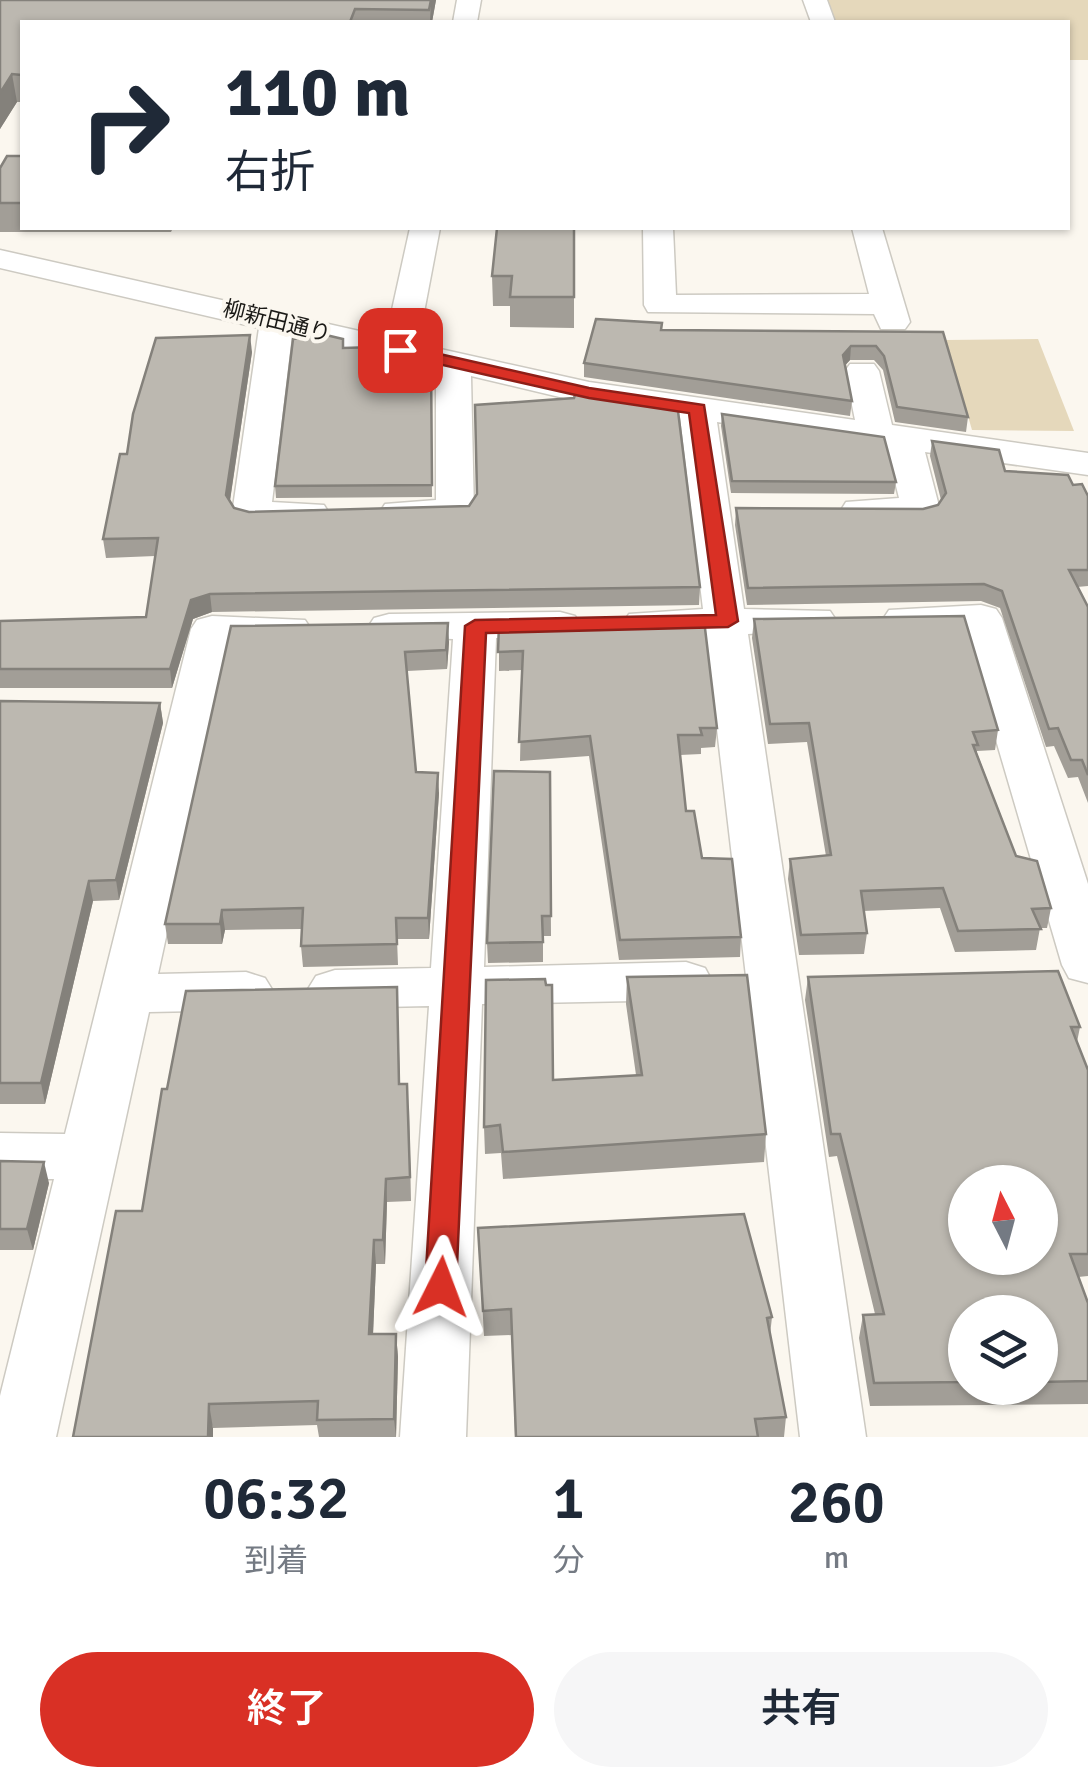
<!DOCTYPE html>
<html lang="ja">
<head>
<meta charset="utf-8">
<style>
  :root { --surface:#fff; --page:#f6f6f7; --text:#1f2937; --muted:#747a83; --accent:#d93025 }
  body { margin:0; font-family:Signika,"Noto Sans JP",sans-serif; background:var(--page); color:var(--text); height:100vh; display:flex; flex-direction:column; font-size:38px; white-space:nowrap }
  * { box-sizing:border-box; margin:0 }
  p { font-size:32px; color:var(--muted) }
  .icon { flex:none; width:55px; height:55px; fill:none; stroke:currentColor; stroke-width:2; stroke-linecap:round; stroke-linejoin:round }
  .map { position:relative; height:1437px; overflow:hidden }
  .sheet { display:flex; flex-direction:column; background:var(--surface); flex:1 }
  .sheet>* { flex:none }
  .guide { position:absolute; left:20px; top:20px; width:1050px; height:210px; border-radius:0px; box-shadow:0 2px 8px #0004; background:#fff; color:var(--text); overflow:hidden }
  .needle { width:65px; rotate:354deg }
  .fabs { position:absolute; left:948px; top:1165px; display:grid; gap:20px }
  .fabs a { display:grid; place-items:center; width:110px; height:110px; border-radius:50%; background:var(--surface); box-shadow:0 2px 8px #0004; font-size:50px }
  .pin { position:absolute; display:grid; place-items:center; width:85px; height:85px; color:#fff; margin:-42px; border-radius:20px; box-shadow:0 5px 15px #0006 }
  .me { position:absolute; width:110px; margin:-55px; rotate:3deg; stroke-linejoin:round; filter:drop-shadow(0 0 8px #0008) }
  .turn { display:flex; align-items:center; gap:35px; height:210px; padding:0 40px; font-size:45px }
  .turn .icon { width:130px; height:130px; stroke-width:2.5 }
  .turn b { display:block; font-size:70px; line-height:85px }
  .eta { display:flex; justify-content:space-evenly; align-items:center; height:170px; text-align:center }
  .eta b { font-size:60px; font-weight:600; line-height:70px }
  .button { display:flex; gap:20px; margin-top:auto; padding:20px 40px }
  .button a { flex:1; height:115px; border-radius:60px; background:var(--accent); color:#fff; font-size:40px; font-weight:600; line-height:115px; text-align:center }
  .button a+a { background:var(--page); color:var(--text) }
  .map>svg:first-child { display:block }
</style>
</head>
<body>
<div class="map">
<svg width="1088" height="1437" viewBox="0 0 1088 1437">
  <rect width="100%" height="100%" fill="#fbf7ef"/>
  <g fill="#e5d8bb">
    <polygon points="826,0 1088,0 1088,60 1068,60 1068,22 831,22"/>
    <polygon points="1038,339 1074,431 972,430 946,340"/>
  </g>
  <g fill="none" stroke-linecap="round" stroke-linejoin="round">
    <defs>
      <g id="minor">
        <polygon points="457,0 481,0 477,22 453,22"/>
        <polygon points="803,0 827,0 835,22 811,22"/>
        <path d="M410,228H440L418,344L589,382L855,420L845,371L850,364H874L879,371L892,425L1088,453V475L925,452L940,510L935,518H846L841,510L846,502L899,498L886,446L717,422L744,609L830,611L836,620L830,629L748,634L866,1437H800L706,635L629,632L623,623L629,614L703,609L680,417L589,404L471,376L474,512L469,520C443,527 411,527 385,520L380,512L385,504L436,500V368L292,335L272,502L324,505L329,513L324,521C298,528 263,529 237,522L232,514L259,328L0,268V250L386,337Z"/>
        <polygon points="643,228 673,228 676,295 869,294 852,228 882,228 910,322 905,329 881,329 874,314 648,312 644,305"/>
        <polygon points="981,605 996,609 1002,618 1088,884 1088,983 1069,978 1062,965 964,631 889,628 883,619 889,610"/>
        <polygon points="560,612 575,616 581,625 575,634 496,638 484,967 686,962 705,968 712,981 705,994 686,1000 482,1004 466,1437 400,1437 429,1006 335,1008 316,1002 308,989 316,976 335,970 431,968 453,639 374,636 368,627 374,618 389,614"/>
        <polygon points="212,616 305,620 311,629 305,638 230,642 158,974 246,972 265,978 273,991 265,1004 246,1010 149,1012 56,1437 0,1437 0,1396 54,1179 0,1179 0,1133 65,1134 191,629 197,620"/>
      </g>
    </defs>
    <use href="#minor" stroke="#cdcac2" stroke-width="3"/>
    <use href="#minor" fill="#fff" fill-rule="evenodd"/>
  </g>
  <g fill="#a29e97" fill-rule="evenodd">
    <polygon points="0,0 436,0 432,22 22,22 22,102 17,102 0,129"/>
    <polygon points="22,156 22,228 173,228 171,232 0,232 0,168"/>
    <polygon points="574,228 574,328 510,327 510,306 493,306 492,276"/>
    <polygon points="662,330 943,332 968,417 966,432 895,422 883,370 874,360 850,360 845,365 852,401 850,416 584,377 584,363"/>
    <polygon points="344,348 381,357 431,359 432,497 276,498 275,486"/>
    <polygon points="252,352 230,501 234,508 249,512 700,587 699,605 212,612 193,619 172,688 0,688 0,621 146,617 155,556 106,558 103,539 127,454"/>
    <polygon points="722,414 896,482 894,494 731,493 721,426"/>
    <polygon points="932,441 1005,471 1073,485 1088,496 1088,586 1077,587 1088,607 1088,803 1078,777 1068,778 1054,746 1046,747 1000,608 981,601 747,605 735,525 736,508 923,509 938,505 941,500 930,456"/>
    <polygon points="754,619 998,730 995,750 977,751 977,753 1016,856 1051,908 1047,928 1040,928 1036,950 955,952 940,908 863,911 867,933 864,954 799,955 788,879 790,859 826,856 807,742 768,744 752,638"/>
    <polygon points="499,623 717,728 715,747 701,748 701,754 680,755 686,811 702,858 741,937 740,957 619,960 589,756 520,761 522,670 499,671"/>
    <polygon points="231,626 449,642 447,669 407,671 416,772 439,793 429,939 397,939 398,965 303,967 301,946 302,929 225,930 222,944 168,944 165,924"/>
    <polygon points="0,701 160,703 163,723 119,900 93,901 45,1104 0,1104"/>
    <polygon points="550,772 551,936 543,936 543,962 488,963 487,943"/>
    <polygon points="627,977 766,1134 764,1162 503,1179 501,1153 485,1154 484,1127 553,1080 636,1075 626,1004"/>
    <path d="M808,977L1080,1027L1077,1042L1088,1070V1276L1078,1277L1088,1303V1404L870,1406L859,1338L863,1315L875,1314L837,1156L829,1157L805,1000ZM965,1312H1040V1388H965Z"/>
    <polygon points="397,987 400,1084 409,1108 411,1201 387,1202 385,1264 376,1264 373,1334 396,1334 398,1357 396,1437 319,1437 317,1425 213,1428 142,1211 167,1089"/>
    <polygon points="0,1161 49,1183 33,1250 0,1250"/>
    <polygon points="478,1228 772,1317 770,1335 786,1417 784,1437 515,1437 512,1335 484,1336"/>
  </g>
  <g fill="#84817b">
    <polygon points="431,0 436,0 432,22 430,22"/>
    <polygon points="12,74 17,102 0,129 0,93"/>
    <polygon points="250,335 252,352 228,513 226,495"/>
    <polygon points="851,346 850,360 842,369 843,355"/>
    <polygon points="210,594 212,612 193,619 172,688 170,669 191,600"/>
    <polygon points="448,623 449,642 447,669 446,650"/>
    <polygon points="160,703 163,723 119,900 116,880"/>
    <polygon points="438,773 439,793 429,939 428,918"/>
    <polygon points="89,881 93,901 45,1104 41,1083"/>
    <polygon points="222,910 225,930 222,944 220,924"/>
    <polygon points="44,1162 49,1183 33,1250 27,1229"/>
    <polygon points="386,1179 387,1202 385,1264 383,1240"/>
    <polygon points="374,1240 376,1264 372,1358 369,1334"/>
    <polygon points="396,1334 398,1357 396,1437 394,1419"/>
    <polygon points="209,1404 213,1428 213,1437 208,1437"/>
  </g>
  <g fill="#bcb8b0" stroke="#84817b" stroke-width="2.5" fill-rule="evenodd">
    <polygon points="0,0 431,0 429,10 355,9 350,22 22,22 22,75 12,74 0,93"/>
    <polygon points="7,156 22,156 22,203 0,203 0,168"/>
    <polygon points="497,228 574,228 574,297 510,297 512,276 492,276"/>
    <polygon points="596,319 662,323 661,330 943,332 968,417 897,407 884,356 876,346 851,346 843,355 852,401 584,363"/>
    <polygon points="250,335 226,495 234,508 249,512 469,506 477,494 475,405 574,398 577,388 677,403 700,587 210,594 191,600 170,669 0,669 0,621 146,617 158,538 103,539 120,454 127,454 133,414 156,338"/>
    <polygon points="326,335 343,339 343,348 376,347 381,357 431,359 432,485 275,486 293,339"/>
    <polygon points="722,414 884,437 896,482 732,481"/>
    <polygon points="932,441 999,450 1005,471 1068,475 1073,485 1082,484 1088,496 1088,570 1069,570 1088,607 1088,775 1082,760 1071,760 1058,728 1049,729 1002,591 984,584 748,588 736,508 923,509 938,505 946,493"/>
    <polygon points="964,616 998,730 973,732 978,745 973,745 1016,856 1037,861 1051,908 1032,909 1041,929 958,931 943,888 861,891 867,933 801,935 790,859 831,855 809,723 770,724 754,619"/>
    <polygon points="704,620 717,728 700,728 702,735 678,735 686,811 694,811 702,858 732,859 741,937 620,940 590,736 519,742 523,651 498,652 499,623"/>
    <polygon points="448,623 446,650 405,652 416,772 438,773 428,918 396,918 397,944 301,946 303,908 222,910 220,924 165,924 231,626"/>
    <polygon points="0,701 160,703 116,880 89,881 41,1083 0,1083"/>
    <polygon points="494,771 550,772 551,916 542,916 543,942 487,943"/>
    <path d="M1058,971L1080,1027H1071L1088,1070V1254H1070L1088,1303V1381L1040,1382V1312H965V1382L874,1383L863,1315L884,1314L840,1134H831L808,977ZM965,1182H1040V1258H965Z"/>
    <polygon points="747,975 766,1134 503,1152 500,1125 484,1127 486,980 545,979 546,985 552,985 553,1080 642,1075 627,977"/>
    <polygon points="397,987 399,1084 407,1084 410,1177 386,1179 383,1240 374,1240 369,1334 396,1334 394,1419 317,1420 318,1401 209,1404 208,1437 73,1437 116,1211 142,1211 162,1089 167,1089 186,991"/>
    <polygon points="0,1161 44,1162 27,1229 0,1229"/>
    <polygon points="744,1214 772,1317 767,1318 786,1417 755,1419 758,1437 516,1437 511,1309 483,1311 478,1228"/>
  </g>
  <polygon fill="#d93025" stroke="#8d1f18" stroke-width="2.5" points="400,345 589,388 704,405 738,621 728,627 486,633 456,1287 452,1296 441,1300 430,1296 425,1287 465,626 475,620 716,615 689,413 589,398 394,354 391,350"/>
  <g text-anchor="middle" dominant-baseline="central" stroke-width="8" stroke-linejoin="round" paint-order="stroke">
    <g font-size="22" fill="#1a1916" stroke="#fbf7ef">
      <text transform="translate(277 321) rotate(14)">柳新田通り</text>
    </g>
  </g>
</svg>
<div class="fabs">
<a><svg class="needle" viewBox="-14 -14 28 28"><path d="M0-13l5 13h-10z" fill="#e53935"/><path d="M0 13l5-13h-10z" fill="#747a83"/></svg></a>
<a><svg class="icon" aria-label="layers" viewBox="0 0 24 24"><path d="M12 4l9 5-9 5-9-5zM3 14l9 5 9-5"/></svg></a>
</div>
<div class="pin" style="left:400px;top:350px;background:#d93025"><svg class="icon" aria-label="arrive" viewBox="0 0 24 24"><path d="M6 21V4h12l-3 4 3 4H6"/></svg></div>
<svg class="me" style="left:441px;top:1287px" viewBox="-20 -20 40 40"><path d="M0-17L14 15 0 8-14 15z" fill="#d93025" stroke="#fff" stroke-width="4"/></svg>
<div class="guide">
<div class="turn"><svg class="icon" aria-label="right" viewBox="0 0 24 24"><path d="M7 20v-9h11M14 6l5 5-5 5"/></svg><div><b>110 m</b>右折</div></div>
</div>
</div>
<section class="sheet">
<div class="eta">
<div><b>06:32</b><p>到着</p></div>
<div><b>1</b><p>分</p></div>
<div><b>260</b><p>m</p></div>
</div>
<div class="button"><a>終了</a><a>共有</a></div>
</section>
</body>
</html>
